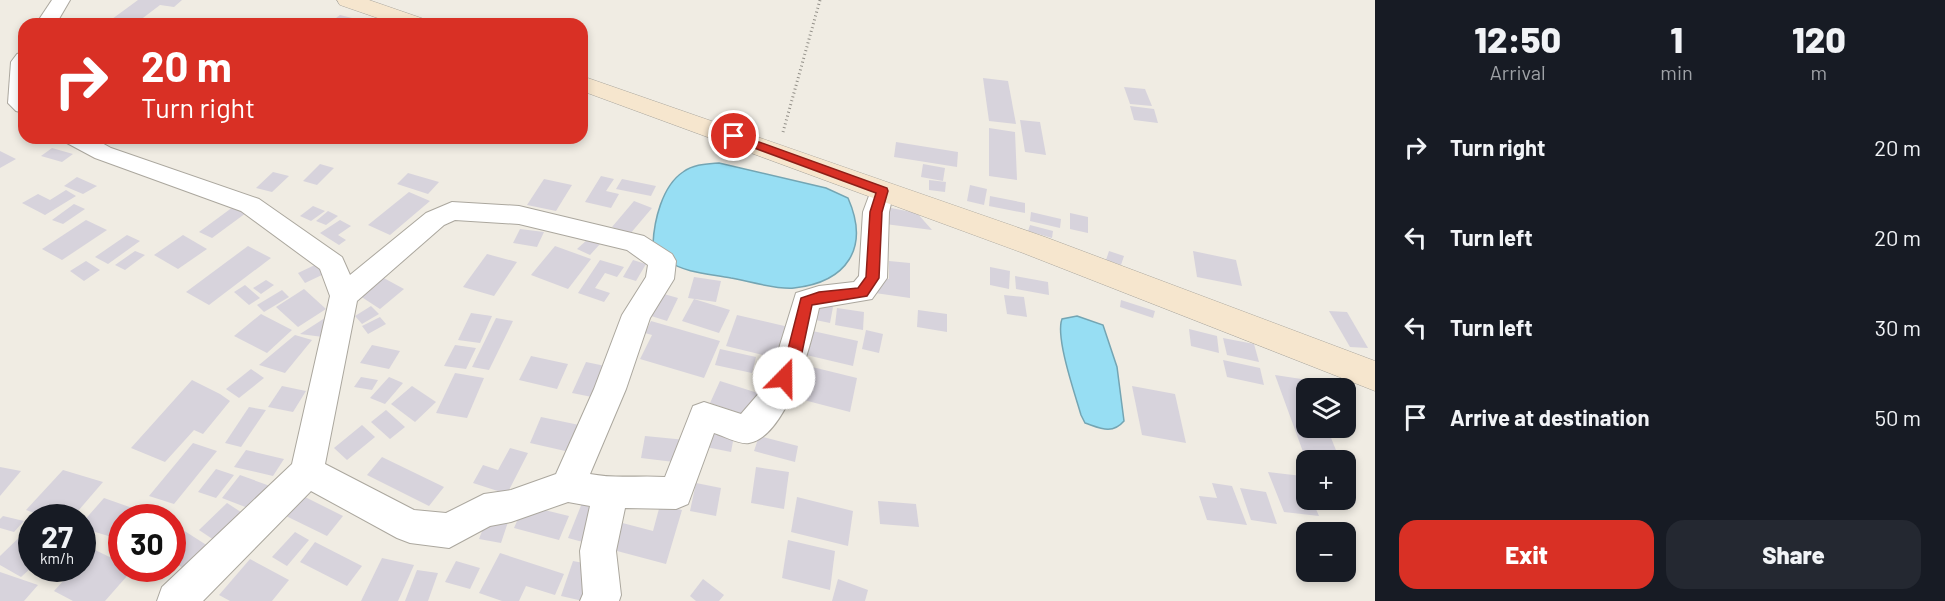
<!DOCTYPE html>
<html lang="en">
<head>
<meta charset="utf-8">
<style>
  :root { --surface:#171b24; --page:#242831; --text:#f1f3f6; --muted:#9ea1a6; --accent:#d93025 }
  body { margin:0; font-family:Barlow,sans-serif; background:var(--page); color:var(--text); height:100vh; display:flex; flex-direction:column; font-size:22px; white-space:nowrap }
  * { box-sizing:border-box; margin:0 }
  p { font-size:20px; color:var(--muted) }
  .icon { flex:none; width:33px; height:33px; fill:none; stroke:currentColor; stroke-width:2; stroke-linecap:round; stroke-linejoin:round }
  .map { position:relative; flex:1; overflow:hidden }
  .drawer { display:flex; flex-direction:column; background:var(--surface); width:570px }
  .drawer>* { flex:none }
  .hud { position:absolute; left:18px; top:18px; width:570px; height:126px; border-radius:18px; box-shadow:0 3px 9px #0003; background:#d93025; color:#fff; overflow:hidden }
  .fabs { position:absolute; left:1296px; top:378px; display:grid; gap:12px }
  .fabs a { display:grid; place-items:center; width:60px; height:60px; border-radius:12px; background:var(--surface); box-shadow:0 3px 9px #0003; font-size:30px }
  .speed { position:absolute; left:18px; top:504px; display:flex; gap:12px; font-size:30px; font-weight:700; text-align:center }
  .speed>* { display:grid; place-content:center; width:78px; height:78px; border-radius:50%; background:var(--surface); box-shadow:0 3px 9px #0003; line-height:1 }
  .speed small { font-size:15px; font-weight:400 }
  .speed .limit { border:9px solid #d22; background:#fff; color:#111 }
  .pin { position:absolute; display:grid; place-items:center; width:51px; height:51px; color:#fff; margin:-26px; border:3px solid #fff; border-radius:50%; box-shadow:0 2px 6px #0007 }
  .me { position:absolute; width:66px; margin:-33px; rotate:22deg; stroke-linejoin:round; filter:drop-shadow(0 0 4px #0008) }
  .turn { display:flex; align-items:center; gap:21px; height:126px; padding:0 24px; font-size:27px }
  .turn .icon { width:78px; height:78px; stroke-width:2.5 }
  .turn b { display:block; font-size:42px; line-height:51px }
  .eta { display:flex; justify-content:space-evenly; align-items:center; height:102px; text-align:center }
  .eta b { font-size:36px; font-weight:800; line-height:42px }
  .action { display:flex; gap:12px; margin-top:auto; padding:12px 24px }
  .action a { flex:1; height:69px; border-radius:18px; background:var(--accent); color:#fff; font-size:24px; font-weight:800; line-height:69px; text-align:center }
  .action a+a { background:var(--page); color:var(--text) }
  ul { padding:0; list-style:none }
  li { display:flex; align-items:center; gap:18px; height:90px; padding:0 24px }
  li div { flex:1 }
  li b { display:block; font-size:22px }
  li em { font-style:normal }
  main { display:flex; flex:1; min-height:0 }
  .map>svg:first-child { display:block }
</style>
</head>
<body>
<main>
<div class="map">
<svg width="1375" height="601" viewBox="0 0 1375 601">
  <rect width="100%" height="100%" fill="#f0ece3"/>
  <g fill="#97def3" stroke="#74a5b3" stroke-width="1.5">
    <path d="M719,163L826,188L848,198C870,248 847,282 794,288C777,290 748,281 731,278C711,274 685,273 668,261C663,257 658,249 653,244C654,221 662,186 683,172C694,164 706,164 719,163Z"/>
    <path d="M1077,316L1103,325L1117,367L1124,421C1112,435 1100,428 1085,423L1081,415C1075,394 1055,337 1062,319Z"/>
  </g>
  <g fill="#d7d3dc">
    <polygon points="138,0 182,0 174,7 160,5 135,24 108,22"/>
    <polygon points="340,15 356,19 350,24 328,24"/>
    <polygon points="983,78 1008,81 1016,124 989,121"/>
    <polygon points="1124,87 1145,89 1152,106 1130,104"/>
    <polygon points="1130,106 1154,109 1158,123 1134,120"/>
    <polygon points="1020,120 1040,122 1046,155 1025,152"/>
    <polygon points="989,128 1015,132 1017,180 989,176"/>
    <polygon points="896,142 958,152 957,167 894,157"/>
    <polygon points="52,148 73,154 62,162 41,156"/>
    <polygon points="0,151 16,159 0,168"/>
    <polygon points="320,164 334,168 317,185 303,181"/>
    <polygon points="923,164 945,168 943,181 921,177"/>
    <polygon points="273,172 289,176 272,192 256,188"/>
    <polygon points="408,173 439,182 428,194 397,184"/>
    <polygon points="601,176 614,179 606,191 619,194 611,208 585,202"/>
    <polygon points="77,177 97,186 83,194 64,186"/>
    <polygon points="544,179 572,185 556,211 527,205"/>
    <polygon points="622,179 656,186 651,196 616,189"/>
    <polygon points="929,180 946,182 945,192 929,190"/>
    <polygon points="970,185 987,189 984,205 967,201"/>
    <polygon points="66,190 76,196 45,215 22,203 38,194 50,200"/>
    <polygon points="409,192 430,201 390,235 368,225"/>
    <polygon points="990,196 1025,203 1025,213 989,206"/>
    <polygon points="634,201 652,208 630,234 612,227"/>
    <polygon points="74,204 85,209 63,224 52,220"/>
    <polygon points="313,206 325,211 311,221 300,216"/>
    <polygon points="233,207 246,213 212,238 199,232"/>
    <polygon points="886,207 917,213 932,230 885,224"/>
    <polygon points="328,211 338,216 326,225 316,221"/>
    <polygon points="1031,212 1061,219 1060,228 1030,221"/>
    <polygon points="1070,213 1088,217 1088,233 1070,229"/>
    <polygon points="86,220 107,230 62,260 42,249"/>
    <polygon points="340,220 351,226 338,235 346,240 339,245 320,233"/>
    <polygon points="1030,225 1053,231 1052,238 1028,231"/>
    <polygon points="520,229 544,232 537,247 513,243"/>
    <polygon points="127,235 140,241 108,264 95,257"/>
    <polygon points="183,235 207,249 178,269 154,255"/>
    <polygon points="588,239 600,244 590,255 577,249"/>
    <polygon points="248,246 271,258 209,305 186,292"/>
    <polygon points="555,246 591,259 568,289 531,275"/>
    <polygon points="135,251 145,255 125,270 115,265"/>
    <polygon points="1109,251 1124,256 1121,265 1106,260"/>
    <polygon points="1193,251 1236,260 1242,286 1197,277"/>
    <polygon points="487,254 517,262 494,296 463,287"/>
    <polygon points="600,260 624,267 617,277 605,273 595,288 610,293 604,302 578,293"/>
    <polygon points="633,260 646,264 636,281 623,277"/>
    <polygon points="86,261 100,270 84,281 70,271"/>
    <polygon points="889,261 910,263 910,298 875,293 875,277 889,279"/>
    <polygon points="317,264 324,274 305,283 298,273"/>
    <polygon points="990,267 1010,271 1009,289 990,285"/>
    <polygon points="380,276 404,289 380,309 357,294"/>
    <polygon points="1015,276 1048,282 1049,295 1016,289"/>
    <polygon points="694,277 721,281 716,302 688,298"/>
    <polygon points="266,280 274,285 261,294 253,288"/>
    <polygon points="245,285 260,298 249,305 234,292"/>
    <polygon points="304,289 326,309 298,327 276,307"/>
    <polygon points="282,290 289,297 264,312 257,305"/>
    <polygon points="657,292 678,298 667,321 645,314"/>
    <polygon points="1004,295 1024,297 1027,317 1007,314"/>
    <polygon points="694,299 730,310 719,333 682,321"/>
    <polygon points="1121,300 1155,311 1153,318 1120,307"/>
    <polygon points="809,302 833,307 830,323 806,318"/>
    <polygon points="371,306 379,314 362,324 355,316"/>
    <polygon points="837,308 864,312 863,330 835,325"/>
    <polygon points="918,310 947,314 947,332 917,327"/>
    <polygon points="1329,311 1347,312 1368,348 1350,347"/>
    <polygon points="471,313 492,316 480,343 458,340"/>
    <polygon points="261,314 292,330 267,353 234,336"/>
    <polygon points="737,315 793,328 784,360 726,346"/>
    <polygon points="328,316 323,337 300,334"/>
    <polygon points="380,317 386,324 368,334 362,326"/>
    <polygon points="496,318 513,321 489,370 472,367"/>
    <polygon points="651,321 720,341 704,378 640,359 652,335 645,333"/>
    <polygon points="1189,329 1217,336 1219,353 1191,346"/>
    <polygon points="808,330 858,341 853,366 802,354"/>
    <polygon points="866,330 883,334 879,353 862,349"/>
    <polygon points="295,335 312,340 285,373 259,365"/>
    <polygon points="1223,338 1254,344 1259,362 1227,355"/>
    <polygon points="372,345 400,351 389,369 360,363"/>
    <polygon points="455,345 476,348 466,369 444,366"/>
    <polygon points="720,349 756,357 752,373 715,365"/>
    <polygon points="531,356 568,364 557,389 519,380"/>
    <polygon points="1223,360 1260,368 1264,385 1227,377"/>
    <polygon points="586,362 610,367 597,398 572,393"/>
    <polygon points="804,365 857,378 850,412 796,398"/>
    <polygon points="251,369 264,378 239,398 226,389"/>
    <polygon points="455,373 484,378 467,418 436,413"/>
    <polygon points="1275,375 1308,380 1311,388 1306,388 1306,428 1327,428 1340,460 1306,460"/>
    <polygon points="361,377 378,380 372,390 354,387"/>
    <polygon points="389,377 403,383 385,404 370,398"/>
    <polygon points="192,380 220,394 230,401 203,434 194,430 165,462 131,448"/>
    <polygon points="720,381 764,395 755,418 710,403"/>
    <polygon points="282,386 306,391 293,412 268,407"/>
    <polygon points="412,386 436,402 415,422 391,404"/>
    <polygon points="1132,386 1175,394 1186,443 1142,435"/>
    <polygon points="249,407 266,410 241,447 225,443"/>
    <polygon points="386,410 405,427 390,439 371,422"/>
    <polygon points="541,417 584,426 574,453 530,443"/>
    <polygon points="362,425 375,437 347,460 334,448"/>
    <polygon points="706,426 735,431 731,452 701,446"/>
    <polygon points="645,436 686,440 682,463 641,458"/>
    <polygon points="759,436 798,446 795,462 754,451"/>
    <polygon points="193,443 217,451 174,504 149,496"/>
    <polygon points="510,448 528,453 507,494 473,483 483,465 498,470"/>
    <polygon points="246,450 284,459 273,476 234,467"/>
    <polygon points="382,457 444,487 429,506 367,475"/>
    <polygon points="0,467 21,471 0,496"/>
    <polygon points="756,467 789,472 784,509 751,503"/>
    <polygon points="216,469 234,475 216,498 198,492"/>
    <polygon points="63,470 103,482 72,518 48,518 26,510"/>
    <polygon points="1268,472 1302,476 1306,487 1306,500 1312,500 1319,516 1284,512"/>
    <polygon points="240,475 270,486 253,510 222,498"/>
    <polygon points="1346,476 1356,503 1346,501"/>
    <polygon points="696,483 721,488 716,516 690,511"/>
    <polygon points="1212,483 1232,486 1247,525 1207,520 1199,496 1217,498"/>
    <polygon points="1240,488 1266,492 1277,524 1251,520"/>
    <polygon points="303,496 343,516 327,536 286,516"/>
    <polygon points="797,497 853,511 848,546 791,532"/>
    <polygon points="104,498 138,510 132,518 122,518 122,530 115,538 82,528 82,523"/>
    <polygon points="878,501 916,504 919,527 880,524"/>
    <polygon points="227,503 247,516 220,544 199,530"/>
    <polygon points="582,503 603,509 590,544 568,538"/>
    <polygon points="524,505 569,516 559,540 514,528"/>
    <polygon points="660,505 682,510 666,564 602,547 611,520 653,531"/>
    <polygon points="3,516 24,521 14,532 0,528 0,519"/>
    <polygon points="487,518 508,522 501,543 479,539"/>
    <polygon points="172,523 208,546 186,570 172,561"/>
    <polygon points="32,525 32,567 21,577 0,565 0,556"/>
    <polygon points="295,532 309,540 287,566 272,557"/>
    <polygon points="788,540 835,551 830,590 782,578"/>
    <polygon points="315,542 362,566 347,586 300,562"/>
    <polygon points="93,549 122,563 122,568 134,568 105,601 73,601 54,591 75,568 82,568 82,560"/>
    <polygon points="500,553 564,574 555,595 526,586 519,601 502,601 479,593"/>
    <polygon points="382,558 414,565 398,601 361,601"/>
    <polygon points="250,559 289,580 272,601 230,601 219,595"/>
    <polygon points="456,561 480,568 470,589 445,582"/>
    <polygon points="573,561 594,565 583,601 561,596"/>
    <polygon points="417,570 438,573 428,601 405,601"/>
    <polygon points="0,572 38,585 24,601 0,601"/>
    <polygon points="703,579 724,595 719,601 696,601 690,596"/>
    <polygon points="838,579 868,590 865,601 832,601"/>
  </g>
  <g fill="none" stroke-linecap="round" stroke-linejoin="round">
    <defs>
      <g id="street">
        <polygon points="52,0 70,0 56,24 36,24"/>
        <polygon points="24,52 24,113 16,111 8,103 11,62 17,54"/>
        <path d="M63,138H93L111,148L259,199L342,257L350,275L426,213L452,202L519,206L644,236L672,254L676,261L674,279L650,318L626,389L590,474C615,479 640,475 665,477L693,406L704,402L741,414L760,392L772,371L796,293L819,286L854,282L859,276L863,212L873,185L882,183L891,185L894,191L889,212L887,278L872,299L819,308C812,341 788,436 749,443C740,445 724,436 714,433L688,504L676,509L625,508L616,551L621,595L619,601H580L583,594L580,551L590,506L568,502L511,522L490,526L449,548L410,543L397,538L311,491L203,601H157L162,587L292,464L330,296L320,269L241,211L95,158L67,143ZM455,220L519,224L627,250L648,265L646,277L622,315L594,389L556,474L511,490L484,494L446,513L414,510L325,464L357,301L444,225Z"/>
      </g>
      <g id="secondary">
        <polygon points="337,0 369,0 424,19 427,24 395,24 340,5"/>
        <polygon points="582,76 1045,237 1375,361 1375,391 1023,253 582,91"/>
      </g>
    </defs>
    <use href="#street" stroke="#aba79e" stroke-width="2"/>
    <use href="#secondary" stroke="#aba79e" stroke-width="1"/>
    <polyline stroke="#939089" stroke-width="3" stroke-dasharray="1 3" stroke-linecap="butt" points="783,132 820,0"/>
    <use href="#street" fill="#fff" fill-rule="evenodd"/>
    <use href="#secondary" fill="#f6e6ce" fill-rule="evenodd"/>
  </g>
  <polygon fill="#d93025" stroke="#8d1f18" stroke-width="1.5" points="734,133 887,188 888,191 882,212 879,278 867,296 812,305 800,362 789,383 778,383 776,378 785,361 801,298 819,292 858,288 866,277 870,212 876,193 730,139 730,134"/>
</svg>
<div class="fabs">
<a><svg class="icon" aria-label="layers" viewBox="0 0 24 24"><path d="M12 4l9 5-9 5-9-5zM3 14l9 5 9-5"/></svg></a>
<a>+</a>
<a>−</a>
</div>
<div class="speed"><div>27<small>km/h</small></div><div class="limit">30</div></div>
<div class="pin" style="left:734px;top:136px;background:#d93025"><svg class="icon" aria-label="arrive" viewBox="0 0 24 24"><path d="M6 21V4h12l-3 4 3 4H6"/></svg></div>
<svg class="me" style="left:784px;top:378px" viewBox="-20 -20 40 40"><circle r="19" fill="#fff"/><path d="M0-13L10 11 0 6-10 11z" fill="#d93025"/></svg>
<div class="hud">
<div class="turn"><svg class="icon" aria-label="right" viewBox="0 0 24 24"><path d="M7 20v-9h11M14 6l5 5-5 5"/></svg><div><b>20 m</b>Turn right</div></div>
</div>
</div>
<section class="drawer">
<div class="eta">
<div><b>12:50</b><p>Arrival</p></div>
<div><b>1</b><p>min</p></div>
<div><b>120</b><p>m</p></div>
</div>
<ul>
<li><svg class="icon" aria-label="right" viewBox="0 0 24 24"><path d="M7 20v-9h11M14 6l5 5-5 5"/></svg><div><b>Turn right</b></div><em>20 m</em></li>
<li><svg class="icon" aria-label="left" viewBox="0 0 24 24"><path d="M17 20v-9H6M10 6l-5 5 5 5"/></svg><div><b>Turn left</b></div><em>20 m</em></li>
<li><svg class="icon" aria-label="left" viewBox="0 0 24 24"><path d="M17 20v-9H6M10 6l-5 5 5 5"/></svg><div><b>Turn left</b></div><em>30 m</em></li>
<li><svg class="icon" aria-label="arrive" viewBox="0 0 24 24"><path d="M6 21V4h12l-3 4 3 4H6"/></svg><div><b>Arrive at destination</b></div><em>50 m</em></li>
</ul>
<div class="action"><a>Exit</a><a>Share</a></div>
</section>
</main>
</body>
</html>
